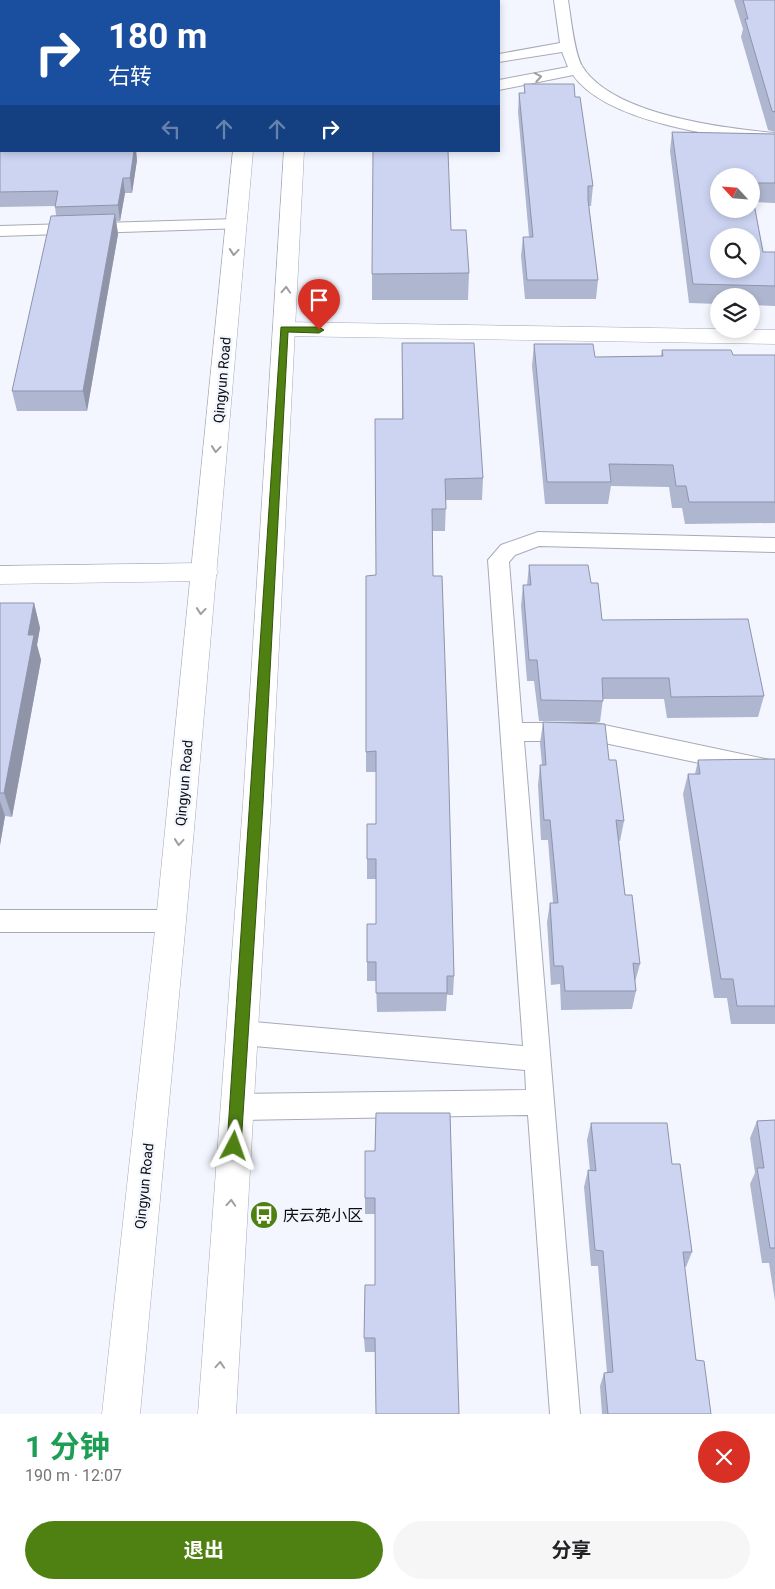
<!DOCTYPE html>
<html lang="zh">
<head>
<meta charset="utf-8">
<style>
  :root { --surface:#fff; --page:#f6f6f6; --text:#202124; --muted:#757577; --accent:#4f8112 }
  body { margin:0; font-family:Roboto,"Noto Sans SC",sans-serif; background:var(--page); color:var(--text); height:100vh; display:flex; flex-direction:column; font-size:19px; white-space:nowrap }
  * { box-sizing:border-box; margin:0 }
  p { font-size:16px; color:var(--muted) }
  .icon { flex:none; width:28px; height:28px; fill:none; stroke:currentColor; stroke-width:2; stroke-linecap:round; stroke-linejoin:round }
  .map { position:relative; height:1414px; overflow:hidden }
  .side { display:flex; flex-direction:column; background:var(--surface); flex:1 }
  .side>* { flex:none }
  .guide { position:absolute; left:0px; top:0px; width:500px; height:152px; box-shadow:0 2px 8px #0003; background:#1a4fa0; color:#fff; overflow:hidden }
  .needle { width:32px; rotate:296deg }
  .tools { position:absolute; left:710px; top:168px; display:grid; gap:10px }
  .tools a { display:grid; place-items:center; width:50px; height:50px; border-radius:50%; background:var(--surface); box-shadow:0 2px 8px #0003; font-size:25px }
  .pin { position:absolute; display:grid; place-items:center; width:42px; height:42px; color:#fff; margin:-51px -21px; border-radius:50% 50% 50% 0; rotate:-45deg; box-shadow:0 0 5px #0007 }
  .pin .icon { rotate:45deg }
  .me { position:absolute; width:55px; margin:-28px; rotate:4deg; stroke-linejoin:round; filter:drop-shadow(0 0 4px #0008) }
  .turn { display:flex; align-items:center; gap:18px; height:105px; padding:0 25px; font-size:22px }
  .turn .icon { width:65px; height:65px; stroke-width:2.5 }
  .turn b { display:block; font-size:35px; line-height:42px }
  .lanes { display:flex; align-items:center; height:48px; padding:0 25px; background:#0003; justify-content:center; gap:25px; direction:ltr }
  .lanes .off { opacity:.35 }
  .round { display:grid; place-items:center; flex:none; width:52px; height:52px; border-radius:26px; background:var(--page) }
  .head { display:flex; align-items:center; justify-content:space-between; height:85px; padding:0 25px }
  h1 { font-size:30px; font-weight:700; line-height:38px; color:#1e9e55 }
  .button { display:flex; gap:10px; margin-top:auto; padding:10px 25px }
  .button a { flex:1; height:58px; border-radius:30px; background:var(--accent); color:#fff; font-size:20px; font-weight:700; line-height:58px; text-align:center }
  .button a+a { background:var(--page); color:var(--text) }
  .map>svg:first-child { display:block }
</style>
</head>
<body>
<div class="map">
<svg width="775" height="1414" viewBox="0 0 775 1414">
  <rect width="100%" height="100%" fill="#f4f6ff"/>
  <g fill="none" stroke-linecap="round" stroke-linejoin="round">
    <defs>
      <g id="service">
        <path d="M554,0H568C571,18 574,52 582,66C612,115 722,128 775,133V143C721,137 606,123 573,75L499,90V80L568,67L562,52L499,62V54L560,43Z"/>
        <polygon points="237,219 243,220 245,224 243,228 0,236 0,226"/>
        <polygon points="538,532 775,538 775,552 539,546 515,555 509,562 522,723 595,723 775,761 775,779 595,741 524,741 580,1414 550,1414 528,1115 237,1120 227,1116 223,1107 227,1098 237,1094 526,1090 525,1070 242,1045 233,1041 229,1033 233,1025 242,1021 523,1046 488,560 501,545"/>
        <polygon points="0,910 171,910 180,913 183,921 180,929 171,932 0,932"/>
      </g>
      <g id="minor">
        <polygon points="284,322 775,330 775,344 284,336 276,334 273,329 276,324"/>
        <polygon points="205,563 214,565 218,572 214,579 205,581 0,584 0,566"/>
      </g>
      <g id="secondary">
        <rect x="248" y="0" width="18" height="1"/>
        <rect x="293" y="0" width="18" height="1"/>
        <polygon points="233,151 253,151 186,921 140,1414 102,1414 156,921"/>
        <polygon points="284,151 304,151 271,804 236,1414 198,1414 243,804"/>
      </g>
    </defs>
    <use href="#service" stroke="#a7aab7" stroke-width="2"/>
    <use href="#minor" stroke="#a7aab7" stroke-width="1"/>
    <use href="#secondary" stroke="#a7aab7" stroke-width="1"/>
    <use href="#service" fill="#fff" fill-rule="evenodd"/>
    <use href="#minor" fill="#fff" fill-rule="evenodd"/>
    <use href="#secondary" fill="#fff" fill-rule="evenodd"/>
  </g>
  <g fill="#afb6d0" fill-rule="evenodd">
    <polygon points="0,0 29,0 29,1 1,1 1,52 0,52"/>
    <polygon points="389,0 451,0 450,1 390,1"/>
    <path d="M734,0H775V203L754,202L763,252H775V306L751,305V296H719V304L689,303L670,151L672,132L774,134L775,132L768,130L741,37L743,29ZM719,176H751V209Z"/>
    <polygon points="524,84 575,97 593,186 591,206 589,206 598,280 596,299 525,299 521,256 523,237 529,237 518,112 519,93 524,93"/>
    <polygon points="0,127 1,151 136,151 137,160 132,193 125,193 120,221 116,221 118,234 87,411 17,411 12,391 56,216 55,206 0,207"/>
    <polygon points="451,230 469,273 468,300 372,300 372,274"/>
    <polygon points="402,343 483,478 482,500 446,500 445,531 433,531 433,576 454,976 453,995 447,995 446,1011 377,1012 376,981 367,981 367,962 376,924 376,879 367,879 367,859 376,824 376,772 366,772 366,752 376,575 402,419"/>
    <polygon points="534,344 595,357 661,356 662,350 733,355 775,355 775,523 685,524 682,508 672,508 669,487 611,486 608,504 545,504 532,366"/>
    <polygon points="529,565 591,583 602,620 764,696 758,717 667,718 664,699 603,699 600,722 539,721 534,681 527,681 521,606 523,585 527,585"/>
    <polygon points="0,603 34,603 40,628 37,645 41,660 12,817 5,816 0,845"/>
    <polygon points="543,722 609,760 624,821 620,841 619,841 625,895 640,964 635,982 636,991 632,1009 561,1010 560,984 551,985 547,922 550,903 553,903 548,840 541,840 538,785 540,765 542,765 540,743"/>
    <polygon points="775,759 775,1024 731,1024 727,998 714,998 683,794 688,774 695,774 698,760"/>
    <polygon points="376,1113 450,1113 459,1414 376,1414 375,1352 365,1352 364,1338 365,1285 375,1285 375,1214 365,1214 365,1151 375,1151"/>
    <polygon points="775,1120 775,1301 769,1263 762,1263 750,1184 755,1173 750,1138 757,1121"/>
    <polygon points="591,1123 672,1164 692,1252 686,1267 684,1267 696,1360 711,1414 602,1414 600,1386 604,1373 607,1373 598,1266 591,1266 584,1187 588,1170 590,1171 587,1140"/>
  </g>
  <g fill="#8f94a9">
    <rect x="21" y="0" width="8" height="1"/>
    <polygon points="426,0 451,0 450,1 426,1"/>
    <polygon points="134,151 136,151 137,160 132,193 130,178"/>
    <polygon points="123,178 125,193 120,221 118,205"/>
    <polygon points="115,214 118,234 87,411 83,391"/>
    <polygon points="34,603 40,628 37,645 41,660 12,817 4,793 28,635"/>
    <polygon points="0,801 5,816 0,845"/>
  </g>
  <g fill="#ccd4f2" stroke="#8f94a9" fill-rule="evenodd">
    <polygon points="0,0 21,0 21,1 1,1 1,34 0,34"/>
    <rect x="82" y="0" width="49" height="1"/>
    <polygon points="743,0 775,0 775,112 772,111 745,19 748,19"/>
    <polygon points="524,84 574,84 575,97 580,97 593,186 588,186 588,200 598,280 527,280 523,237 533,237 519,93 525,93"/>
    <polygon points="0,127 1,127 1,151 134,151 130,178 123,178 118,205 55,207 58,191 0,192"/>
    <path d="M672,132L775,134V183H751V176H719V209H751V188L763,252H775V286L693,284ZM719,236H751V269H719Z"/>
    <polygon points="373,151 448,151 451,230 466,230 469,273 372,274"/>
    <polygon points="115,214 83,391 12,391 51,216"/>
    <polygon points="402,343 474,343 483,478 445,479 446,509 432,509 433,576 442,576 448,748 454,976 447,976 447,993 376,993 376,962 367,962 367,924 376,924 376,859 367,859 367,824 376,824 376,751 366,752 366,576 376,575 375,419 403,419"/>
    <polygon points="534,344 593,344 595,357 663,356 662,350 731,350 733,355 775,355 775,502 689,502 686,486 676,486 673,465 609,464 611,482 547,482"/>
    <polygon points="529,565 588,565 591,583 598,583 602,620 748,619 764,696 671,697 669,678 602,678 603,701 541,700 537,660 529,660 523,585 531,585"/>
    <polygon points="0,603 34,603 28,635 34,635 4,793 0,793"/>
    <polygon points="543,722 605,724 609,760 616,760 624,821 616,820 625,895 632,895 640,964 633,963 636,991 565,991 563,966 554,966 550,903 558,903 550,820 544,820 540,765 546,765"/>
    <polygon points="775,759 775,1006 737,1006 733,979 721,979 688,774 700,774 698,760"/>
    <polygon points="376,1113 450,1113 459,1414 376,1414 375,1338 364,1338 365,1285 375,1285 375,1198 365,1198 365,1151 375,1151"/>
    <polygon points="775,1120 775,1248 770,1248 757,1168 764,1168 757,1121"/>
    <polygon points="591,1123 667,1123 672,1164 680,1164 692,1252 683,1252 696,1360 704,1361 711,1414 608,1414 604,1373 613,1372 603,1251 595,1250 588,1170 596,1171"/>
  </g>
  <defs><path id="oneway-chevron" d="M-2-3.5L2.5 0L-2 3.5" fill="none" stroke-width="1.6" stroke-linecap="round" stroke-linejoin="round" transform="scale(1.25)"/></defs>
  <g stroke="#9e9fa0">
    <use href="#oneway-chevron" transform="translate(538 77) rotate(-10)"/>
    <use href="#oneway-chevron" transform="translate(234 252) rotate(95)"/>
    <use href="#oneway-chevron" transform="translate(286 290) rotate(-87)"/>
    <use href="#oneway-chevron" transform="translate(216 449) rotate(95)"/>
    <use href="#oneway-chevron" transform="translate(201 611) rotate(95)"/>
    <use href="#oneway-chevron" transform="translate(179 842) rotate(95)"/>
    <use href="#oneway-chevron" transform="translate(231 1203) rotate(-86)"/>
    <use href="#oneway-chevron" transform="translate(220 1365) rotate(-86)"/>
  </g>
  <polygon fill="#4f8112" stroke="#33540c" points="281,327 319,327 324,330 319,333 288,332 263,804 241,1146 239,1150 234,1152 229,1150 227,1146"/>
  <defs>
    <symbol id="bus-disc" viewBox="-11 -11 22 22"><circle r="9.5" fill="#4f8112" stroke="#f4f6ff"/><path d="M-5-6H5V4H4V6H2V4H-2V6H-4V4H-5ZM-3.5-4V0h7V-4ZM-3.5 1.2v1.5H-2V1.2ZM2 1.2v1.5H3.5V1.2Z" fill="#fff"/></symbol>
  </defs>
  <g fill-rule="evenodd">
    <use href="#bus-disc" x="248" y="1199" width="32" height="32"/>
  </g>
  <g text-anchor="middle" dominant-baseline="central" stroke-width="4.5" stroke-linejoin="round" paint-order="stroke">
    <g font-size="14" fill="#0c0e12" stroke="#f4f6ff">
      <text transform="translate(222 380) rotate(-85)">Qingyun Road</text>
      <text transform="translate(184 783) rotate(-85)">Qingyun Road</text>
      <text transform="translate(144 1186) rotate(-84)">Qingyun Road</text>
    </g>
    <g font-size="16" fill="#0c0e12" stroke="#f4f6ff" text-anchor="start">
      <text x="283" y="1215">庆云苑小区</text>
    </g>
  </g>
</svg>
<div class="tools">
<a><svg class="needle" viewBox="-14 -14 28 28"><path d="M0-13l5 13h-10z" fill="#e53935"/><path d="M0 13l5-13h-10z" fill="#757577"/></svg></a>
<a><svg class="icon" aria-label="search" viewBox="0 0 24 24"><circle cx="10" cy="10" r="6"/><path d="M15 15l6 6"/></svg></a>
<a><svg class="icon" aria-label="layers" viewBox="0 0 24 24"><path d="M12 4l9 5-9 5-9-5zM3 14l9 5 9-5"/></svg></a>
</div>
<div class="pin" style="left:319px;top:330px;background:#d93025"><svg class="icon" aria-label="arrive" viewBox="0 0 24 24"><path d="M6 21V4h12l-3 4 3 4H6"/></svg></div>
<svg class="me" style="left:234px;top:1146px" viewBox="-20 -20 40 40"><path d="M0-17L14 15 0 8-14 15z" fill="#4f8112" stroke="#fff" stroke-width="4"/></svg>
<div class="guide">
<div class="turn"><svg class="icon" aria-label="right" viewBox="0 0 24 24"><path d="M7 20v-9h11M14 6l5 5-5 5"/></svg><div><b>180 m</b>右转</div></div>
<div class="lanes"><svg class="icon off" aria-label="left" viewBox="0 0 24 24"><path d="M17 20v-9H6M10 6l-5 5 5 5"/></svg><svg class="icon off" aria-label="ahead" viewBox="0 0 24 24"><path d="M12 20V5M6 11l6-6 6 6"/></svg><svg class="icon off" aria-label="ahead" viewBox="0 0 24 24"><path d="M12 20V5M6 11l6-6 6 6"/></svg><svg class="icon" aria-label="right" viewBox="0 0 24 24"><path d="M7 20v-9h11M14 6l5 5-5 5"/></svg></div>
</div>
</div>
<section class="side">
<div class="head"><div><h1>1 分钟</h1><p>190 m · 12:07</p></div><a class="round" style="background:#d93025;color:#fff"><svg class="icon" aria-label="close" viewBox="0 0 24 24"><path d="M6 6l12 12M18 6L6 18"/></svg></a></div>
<div class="button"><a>退出</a><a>分享</a></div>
</section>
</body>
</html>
